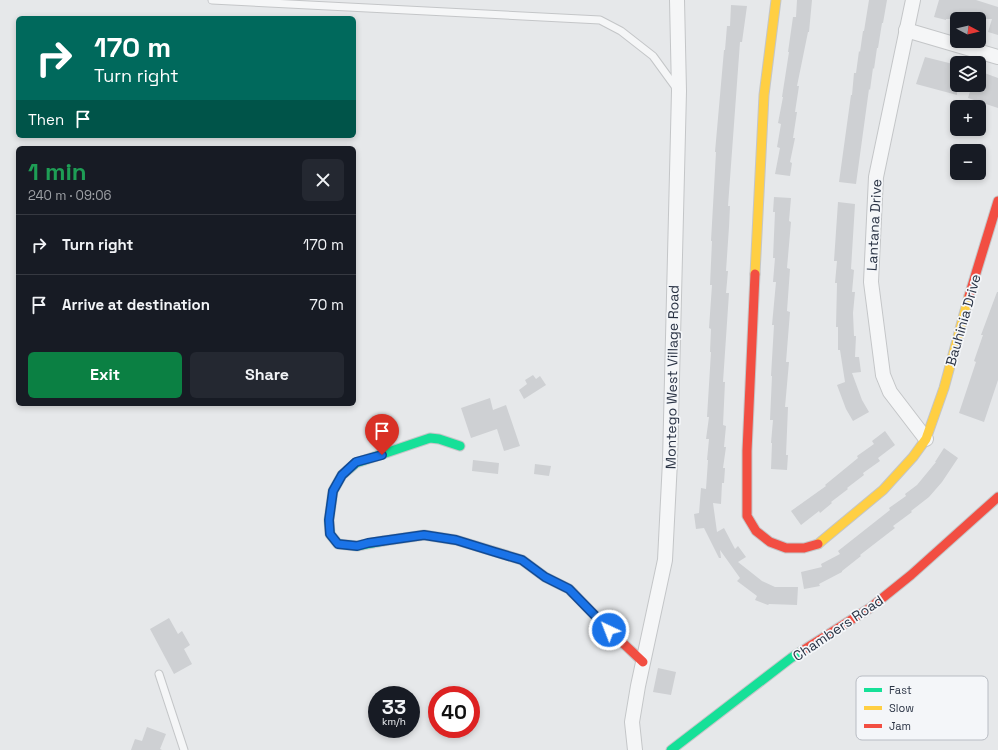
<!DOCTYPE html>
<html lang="en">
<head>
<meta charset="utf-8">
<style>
  :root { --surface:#171b24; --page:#242831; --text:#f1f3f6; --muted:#9ea1a6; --line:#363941; --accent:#0b8043 }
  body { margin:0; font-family:"Space Grotesk",sans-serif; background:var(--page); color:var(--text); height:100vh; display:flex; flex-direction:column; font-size:15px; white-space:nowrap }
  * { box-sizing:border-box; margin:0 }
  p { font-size:13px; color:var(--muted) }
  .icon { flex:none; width:22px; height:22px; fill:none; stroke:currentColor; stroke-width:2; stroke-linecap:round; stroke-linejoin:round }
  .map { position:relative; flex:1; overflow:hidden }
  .side { position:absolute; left:16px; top:146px; width:340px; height:260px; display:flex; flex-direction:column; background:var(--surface); border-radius:6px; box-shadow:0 2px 6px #0003 }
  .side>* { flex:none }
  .top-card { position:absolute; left:16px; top:16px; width:340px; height:122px; border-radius:6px; box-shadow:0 2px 6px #0003; background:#00695c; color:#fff; overflow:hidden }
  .needle { width:26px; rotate:97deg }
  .buttons { position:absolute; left:950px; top:12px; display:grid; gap:8px }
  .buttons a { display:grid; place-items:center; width:36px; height:36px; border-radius:6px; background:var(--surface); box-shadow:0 2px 6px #0003; font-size:20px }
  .speed { position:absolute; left:368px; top:686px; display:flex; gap:8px; font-size:20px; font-weight:700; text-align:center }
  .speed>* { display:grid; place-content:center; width:52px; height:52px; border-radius:50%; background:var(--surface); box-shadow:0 2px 6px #0003; line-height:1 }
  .speed small { font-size:10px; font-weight:400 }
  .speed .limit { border:6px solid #d22; background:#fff; color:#111 }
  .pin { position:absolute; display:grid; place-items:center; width:34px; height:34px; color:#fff; margin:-41px -17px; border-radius:50% 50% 50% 0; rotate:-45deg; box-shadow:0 0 4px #0007 }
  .pin .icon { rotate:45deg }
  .me { position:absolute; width:44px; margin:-22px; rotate:317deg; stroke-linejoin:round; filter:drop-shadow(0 0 3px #0008) }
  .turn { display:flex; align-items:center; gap:14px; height:84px; padding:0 12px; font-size:18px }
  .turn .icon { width:52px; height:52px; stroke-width:2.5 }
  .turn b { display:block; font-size:28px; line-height:34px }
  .then { display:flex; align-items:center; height:38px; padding:0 12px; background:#0003; gap:8px; font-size:15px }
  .round { display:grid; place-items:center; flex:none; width:42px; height:42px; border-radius:6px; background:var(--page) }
  .headline { display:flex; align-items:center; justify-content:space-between; height:68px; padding:0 12px }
  h1 { font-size:24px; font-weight:700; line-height:30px; color:#1e9e55 }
  .button { display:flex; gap:8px; margin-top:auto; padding:8px 12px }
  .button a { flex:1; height:46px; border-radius:6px; background:var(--accent); color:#fff; font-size:16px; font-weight:700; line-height:46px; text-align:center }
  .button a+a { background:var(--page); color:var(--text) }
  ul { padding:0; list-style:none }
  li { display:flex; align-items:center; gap:12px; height:60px; padding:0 12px; border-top:1px solid var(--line) }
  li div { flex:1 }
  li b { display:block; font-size:15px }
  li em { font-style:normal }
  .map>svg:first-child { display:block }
</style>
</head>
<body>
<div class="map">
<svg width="998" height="750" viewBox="0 0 998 750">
  <rect width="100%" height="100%" fill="#e6e8ea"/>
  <g fill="#ced0d3">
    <polygon points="797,0 812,0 809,32 808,32 797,86 799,86 795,112 797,112 793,138 795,138 790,162 792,163 790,176 775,174 780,148 777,147 781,124 778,123 783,97 782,97 789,52 788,52 793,17 796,17"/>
    <polygon points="869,0 887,0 883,23 882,23 878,48 877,48 874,69 873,68 870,90 869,89 856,184 839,182 851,95 852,95 854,73 856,73 859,51 860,52 863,31 864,31"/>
    <polygon points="939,0 976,0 998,7 998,35 988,32 992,19 946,19 946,20 934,17"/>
    <polygon points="731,5 747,6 742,42 740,42 728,206 730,206 729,227 726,271 728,271 726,293 729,293 723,382 725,382 723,425 726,426 724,447 726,447 723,468 725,468 724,483 722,483 721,504 713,503 717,532 724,528 735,549 738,546 746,557 738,562 762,581 775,587 798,587 797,605 769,604 768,605 755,600 757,596 737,581 740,578 720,550 721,558 719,558 704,528 696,529 694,514 699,513 701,488 706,489 708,460 707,460 709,439 706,439 709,417 707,417 711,352 710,352 711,329 709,328 712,285 710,285 712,241 711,241 716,152 715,152 724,50 725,50 727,26 730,26"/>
    <polygon points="925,57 957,65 957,95 916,84"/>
    <polygon points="979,71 998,78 998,108 968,98 972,85 979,85"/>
    <polygon points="774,197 791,198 789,221 791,222 787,268 790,269 787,311 790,312 786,362 789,362 785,407 788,407 786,455 788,455 787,470 771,469 772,443 771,443 773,420 770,420 772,376 771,376 774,325 772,325 776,282 773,282 775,258 773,258 775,212 773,212"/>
    <polygon points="838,202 855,204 851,269 854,270 852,292 855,292 853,313 854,336 856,336 855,357 859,357 861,372 852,373 862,400 869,412 853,421 846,409 837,385 845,382 840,350 838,350 838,327 836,327 837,283 835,283 837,261 834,261"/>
    <polygon points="997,292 998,292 998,380 984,422 959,413 976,362 974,361 983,335 981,335"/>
    <polygon points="533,375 536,379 540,376 546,385 524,399 519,390 527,384 525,380"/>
    <polygon points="490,398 493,410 506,405 520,446 504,451 497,429 471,438 461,408"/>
    <polygon points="885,431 895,445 878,458 880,461 863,473 864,475 847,488 848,489 831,502 832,503 820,513 819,511 801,525 791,511 826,486 825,485 858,458 857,456 874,444 872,441"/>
    <polygon points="944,448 958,458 942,482 929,497 911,511 912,512 893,526 895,528 860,555 861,556 842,571 842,572 819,584 820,586 804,589 801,572 822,567 821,564 840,554 838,551 890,510 889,508 906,496 905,494 917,485 936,462 935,462"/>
    <polygon points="473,460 499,463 498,474 472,471"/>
    <polygon points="535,464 551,466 549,476 534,474"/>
    <polygon points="169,618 178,634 182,631 190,645 184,649 192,664 174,674 150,629"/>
    <polygon points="658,668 676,672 671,695 653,692"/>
    <polygon points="147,727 166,734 160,749 162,750 131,750 135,739 142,741"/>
  </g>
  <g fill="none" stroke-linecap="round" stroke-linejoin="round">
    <defs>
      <g id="lane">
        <polyline points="212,0 600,20 621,31 653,56 677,89"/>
        <polyline points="159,674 184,750"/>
      </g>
      <g id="street">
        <polyline points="913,0 876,177 871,282 883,375 890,392 926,439"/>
        <polyline points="906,30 998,57"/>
        <polyline points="635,750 632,722 638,686 665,560 670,461 679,91 677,0"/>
      </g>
      <g id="fast">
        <polyline points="383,541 357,546 338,544 330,534 329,520 333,491 342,475 356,463 430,438 439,439 460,446"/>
        <polyline points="671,750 791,658 802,651"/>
      </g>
      <g id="slow">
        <polyline points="755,274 764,95 776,0"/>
        <polyline points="383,541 424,535 456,540 522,560 545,577 569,589 573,593"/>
        <polyline points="818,544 883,490 913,457 926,439 944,388 969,296"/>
      </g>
      <g id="jam">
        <polyline points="755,274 747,451 747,516 756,531 770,542 786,548 804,548 818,544"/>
        <polyline points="969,296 998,201"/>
        <polyline points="573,593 609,630 643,662"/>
        <polyline points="802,651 870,608 911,575 998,497"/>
      </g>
    </defs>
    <use href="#lane" stroke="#c4c6c8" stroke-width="9"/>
    <use href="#street" stroke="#c4c6c8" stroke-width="16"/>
    <use href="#fast" stroke="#c4c6c8" stroke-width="11"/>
    <use href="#slow" stroke="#c4c6c8" stroke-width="11"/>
    <use href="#jam" stroke="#c4c6c8" stroke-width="11"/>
    <use href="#lane" stroke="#f5f6f7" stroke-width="7"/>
    <use href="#street" stroke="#f5f6f7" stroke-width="14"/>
    <use href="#fast" stroke="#16e098" stroke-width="9"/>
    <use href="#slow" stroke="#ffcf43" stroke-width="9"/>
    <use href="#jam" stroke="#f24e42" stroke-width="9"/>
  </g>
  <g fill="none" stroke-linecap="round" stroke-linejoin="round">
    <defs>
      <polyline id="route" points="382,455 356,462 342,475 333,491 329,520 330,534 338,544 357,546 368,543 424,535 456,540 495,552 522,560 545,577 569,589 609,630"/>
    </defs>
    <use href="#route" stroke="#114b97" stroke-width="10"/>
    <use href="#route" stroke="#1a73e8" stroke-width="7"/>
  </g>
  <g text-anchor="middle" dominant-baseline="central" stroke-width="3.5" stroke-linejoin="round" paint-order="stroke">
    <g font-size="14" fill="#2b3445" stroke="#f4f6f9">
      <text transform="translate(874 225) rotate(-87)">Lantana Drive</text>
      <text transform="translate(963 320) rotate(-74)">Bauhinia Drive</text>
      <text transform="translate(672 377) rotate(-89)">Montego West Village Road</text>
      <text transform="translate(838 628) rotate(-34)">Chambers Road</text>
    </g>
  </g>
  <rect x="856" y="676" width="132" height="64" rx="6" fill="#f4f6f9" stroke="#b8bcc3" stroke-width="1"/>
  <rect x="864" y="688" width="18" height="4" fill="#16e098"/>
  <rect x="864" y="706" width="18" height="4" fill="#ffcf43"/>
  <rect x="864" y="724" width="18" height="4" fill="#f24e42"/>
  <g font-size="11" fill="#2b3445">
    <text x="889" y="694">Fast</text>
    <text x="889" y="712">Slow</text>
    <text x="889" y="730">Jam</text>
  </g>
</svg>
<div class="buttons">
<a><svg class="needle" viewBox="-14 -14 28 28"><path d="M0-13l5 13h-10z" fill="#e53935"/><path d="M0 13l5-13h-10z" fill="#9ea1a6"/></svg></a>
<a><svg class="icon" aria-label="layers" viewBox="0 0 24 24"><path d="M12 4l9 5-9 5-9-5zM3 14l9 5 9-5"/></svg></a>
<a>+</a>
<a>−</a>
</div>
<div class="speed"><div>33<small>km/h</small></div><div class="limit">40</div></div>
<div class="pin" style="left:382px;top:455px;background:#d93025"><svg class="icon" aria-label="arrive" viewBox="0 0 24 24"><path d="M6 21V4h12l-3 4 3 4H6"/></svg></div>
<svg class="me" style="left:609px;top:630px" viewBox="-20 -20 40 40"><circle r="17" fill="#1a73e8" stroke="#fff" stroke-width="3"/><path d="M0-11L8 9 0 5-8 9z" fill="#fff"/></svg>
<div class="top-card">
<div class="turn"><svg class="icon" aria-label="right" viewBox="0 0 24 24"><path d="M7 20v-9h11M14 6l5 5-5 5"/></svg><div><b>170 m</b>Turn right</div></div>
<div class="then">Then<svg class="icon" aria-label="arrive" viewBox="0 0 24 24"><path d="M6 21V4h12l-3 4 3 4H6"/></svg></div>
</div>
<section class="side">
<div class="headline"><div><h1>1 min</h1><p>240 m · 09:06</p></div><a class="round"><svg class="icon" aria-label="close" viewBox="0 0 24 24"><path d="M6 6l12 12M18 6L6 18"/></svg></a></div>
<ul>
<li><svg class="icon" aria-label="right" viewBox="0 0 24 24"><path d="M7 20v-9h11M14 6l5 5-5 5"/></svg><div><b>Turn right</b></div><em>170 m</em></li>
<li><svg class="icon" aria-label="arrive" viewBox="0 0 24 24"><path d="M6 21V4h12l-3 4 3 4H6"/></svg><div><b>Arrive at destination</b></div><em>70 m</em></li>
</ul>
<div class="button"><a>Exit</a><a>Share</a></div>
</section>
</div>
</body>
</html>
